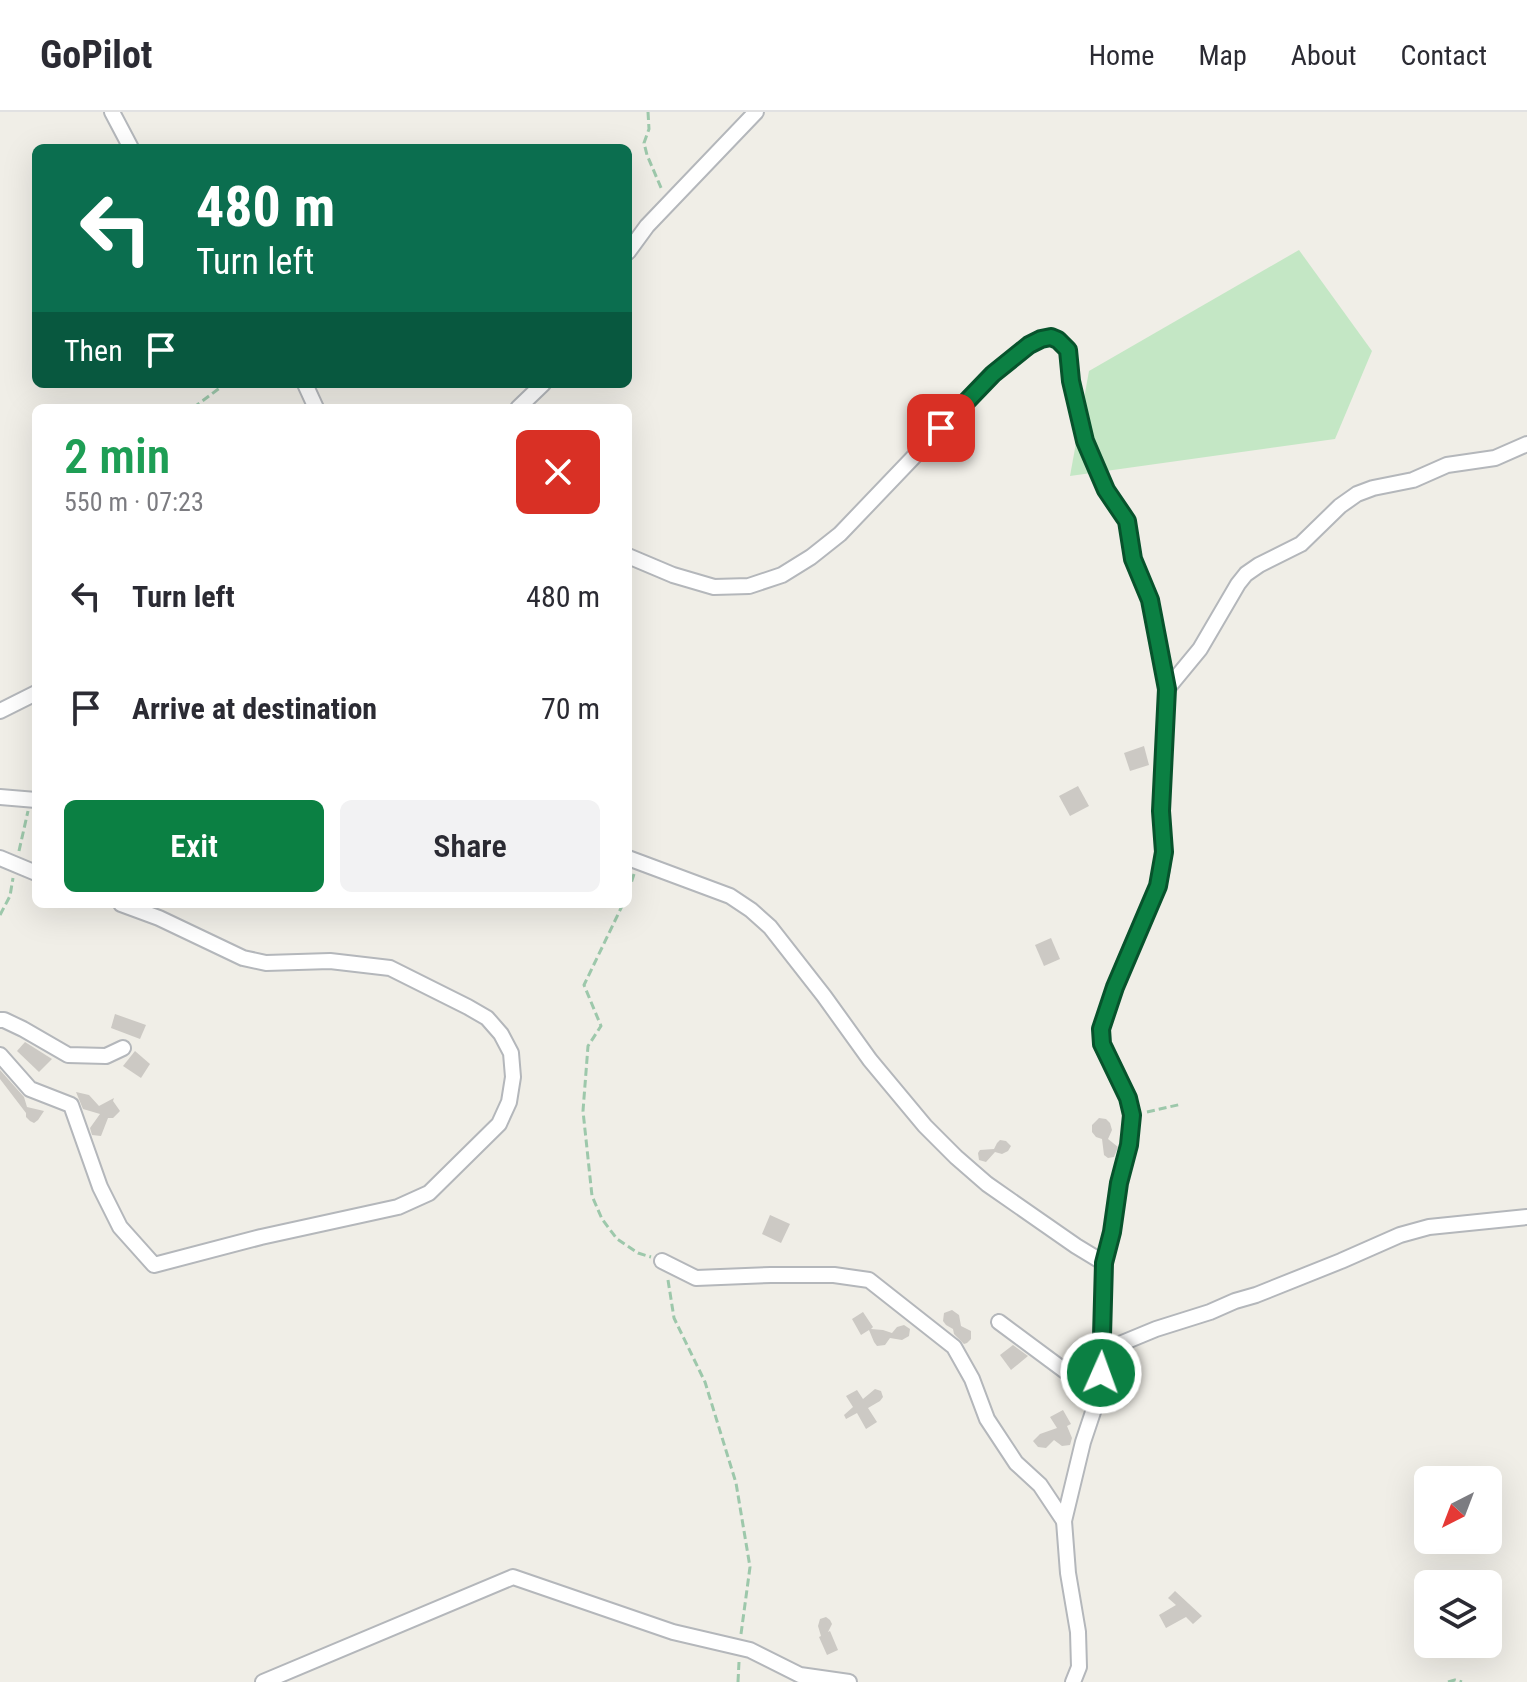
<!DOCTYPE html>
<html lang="en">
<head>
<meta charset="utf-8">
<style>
  :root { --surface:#fff; --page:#f2f2f3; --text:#2b2b33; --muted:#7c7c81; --line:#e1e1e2; --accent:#0b8043 }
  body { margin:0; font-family:"Roboto Condensed",sans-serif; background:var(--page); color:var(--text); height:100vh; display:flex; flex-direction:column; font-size:30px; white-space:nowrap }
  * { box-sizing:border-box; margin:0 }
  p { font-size:26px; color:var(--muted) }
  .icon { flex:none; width:44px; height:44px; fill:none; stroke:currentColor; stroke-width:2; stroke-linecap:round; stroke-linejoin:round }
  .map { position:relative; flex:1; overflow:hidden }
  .sheet { position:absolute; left:32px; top:292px; width:600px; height:504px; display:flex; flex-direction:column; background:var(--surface); border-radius:12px; box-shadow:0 8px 32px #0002 }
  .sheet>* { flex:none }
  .hud { position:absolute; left:32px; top:32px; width:600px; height:244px; border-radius:12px; box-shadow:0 8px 32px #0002; background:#0b6e4f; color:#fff; overflow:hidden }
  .needle { width:52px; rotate:222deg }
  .controls { position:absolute; left:1414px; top:1354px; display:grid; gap:16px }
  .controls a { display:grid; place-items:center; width:88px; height:88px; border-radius:12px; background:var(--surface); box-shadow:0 8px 32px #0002; font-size:40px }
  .pin { position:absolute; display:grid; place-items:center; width:68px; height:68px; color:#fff; margin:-34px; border-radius:16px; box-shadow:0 4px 12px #0006 }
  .me { position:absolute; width:88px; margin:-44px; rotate:2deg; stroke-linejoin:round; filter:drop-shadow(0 0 6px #0008) }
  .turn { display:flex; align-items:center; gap:28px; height:168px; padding:0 32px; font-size:36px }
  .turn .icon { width:104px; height:104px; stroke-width:2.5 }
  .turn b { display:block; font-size:56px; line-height:68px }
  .then { display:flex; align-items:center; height:76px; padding:0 32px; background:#0003; gap:16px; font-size:30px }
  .round { display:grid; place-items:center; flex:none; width:84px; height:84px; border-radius:12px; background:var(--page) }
  .headline { display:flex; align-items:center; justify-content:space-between; height:136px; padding:0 32px }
  h1 { font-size:48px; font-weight:600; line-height:60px; color:#1e9e55 }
  .button { display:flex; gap:16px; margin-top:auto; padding:16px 32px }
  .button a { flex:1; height:92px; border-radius:12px; background:var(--accent); color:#fff; font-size:32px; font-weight:600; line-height:92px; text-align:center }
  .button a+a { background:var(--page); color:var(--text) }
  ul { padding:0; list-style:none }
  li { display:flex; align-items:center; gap:24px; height:112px; padding:0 32px }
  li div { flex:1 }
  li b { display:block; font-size:30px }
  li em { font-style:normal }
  header { display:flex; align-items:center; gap:48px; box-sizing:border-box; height:112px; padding:0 40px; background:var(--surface); border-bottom:2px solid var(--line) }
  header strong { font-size:38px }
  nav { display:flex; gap:44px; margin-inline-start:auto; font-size:28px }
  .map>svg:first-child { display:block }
</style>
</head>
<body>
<header>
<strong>GoPilot</strong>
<nav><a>Home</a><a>Map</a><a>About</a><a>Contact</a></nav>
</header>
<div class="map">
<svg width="1527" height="1570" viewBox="0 0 1527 1570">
  <rect width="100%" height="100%" fill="#f0eee7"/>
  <polygon fill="#c4e7c5" points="1299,138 1372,239 1335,327 1070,364 1089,259"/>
  <g fill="#ccc9c4">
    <polygon points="1144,634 1149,653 1130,659 1124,641"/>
    <polygon points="1078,674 1089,694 1070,704 1059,684"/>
    <polygon points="1051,826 1060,847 1044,854 1035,833"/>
    <polygon points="115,902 146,913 140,927 111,916"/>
    <polygon points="25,930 52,947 39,960 17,939"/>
    <polygon points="135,939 150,952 141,966 123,954"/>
    <polygon points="0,958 24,985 27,995 44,999 38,1008 34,1011 30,1009 26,1005 26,1001 0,967"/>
    <polygon points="76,980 89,983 99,994 114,986 113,989 120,999 113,1006 108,1006 101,1024 92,1023 90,1016 100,1002 83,997"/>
    <polygon points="1099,1006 1106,1007 1110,1011 1112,1018 1108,1027 1118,1035 1114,1045 1108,1046 1104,1043 1102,1027 1096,1025 1092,1020 1092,1013"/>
    <polygon points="1000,1028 1006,1029 1011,1034 1008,1039 1002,1042 995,1040 986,1050 979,1048 978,1041 980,1038 994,1037 997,1031"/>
    <polygon points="770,1103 790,1112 781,1131 762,1122"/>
    <polygon points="952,1198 959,1203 961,1214 971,1219 971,1227 967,1231 964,1232 954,1222 953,1217 946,1213 943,1209 944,1201"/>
    <polygon points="863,1200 873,1215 871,1217 883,1218 892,1221 897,1215 904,1213 910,1217 909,1224 902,1228 890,1226 885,1233 877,1234 874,1230 869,1218 861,1223 852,1207"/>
    <polygon points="1013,1233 1028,1244 1011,1258 1000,1243"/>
    <polygon points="875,1277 881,1279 883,1285 880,1289 868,1296 877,1310 866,1317 857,1301 846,1307 844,1303 853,1295 846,1284 857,1278 863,1287"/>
    <polygon points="1063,1298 1071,1312 1067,1314 1072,1326 1070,1333 1062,1334 1054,1328 1046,1336 1038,1335 1033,1329 1040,1322 1057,1316 1050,1305"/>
    <polygon points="1175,1479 1202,1504 1193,1512 1186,1505 1166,1516 1159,1503 1176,1493 1168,1486"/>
    <polygon points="826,1505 830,1508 832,1512 828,1520 830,1519 838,1538 827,1543 819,1525 821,1524 818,1514 820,1507"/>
  </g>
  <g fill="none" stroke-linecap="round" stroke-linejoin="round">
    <defs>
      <g id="street">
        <polyline points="112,0 131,36"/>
        <polyline points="628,140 647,114 756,0"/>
        <polyline points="305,272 316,296"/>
        <polyline points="518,296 543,272"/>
        <polyline points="628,444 673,463 714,475 749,474 782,463 811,445 840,422 993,262 1029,233 1041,227 1051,225 1058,228 1068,238 1071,269 1085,329 1106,378 1127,409 1133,447 1150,488 1167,577 1161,699 1164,740 1162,757 1158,774 1124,852 1107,898 1101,917 1102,932 1128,986 1132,1003 1129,1033 1119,1071 1112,1120 1104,1151 1100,1279 1083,1330 1064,1409 1068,1461 1078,1520 1079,1555 1073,1570"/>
        <polyline points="1167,577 1200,537 1238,472 1246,462 1259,453 1301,432 1340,394 1357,382 1373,376 1413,368 1447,353 1495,346 1527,332"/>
        <polyline points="0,599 36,581"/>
        <polyline points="0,685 36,688"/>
        <polyline points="0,746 36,761"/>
        <polyline points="628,746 730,784 751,798 770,815 824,884 870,948 925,1014 956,1045 987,1072 1076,1134 1104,1151"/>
        <polyline points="0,908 4,908 23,917 68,943 106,944 123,936"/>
        <polyline points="0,943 30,977 71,993 100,1075 120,1115 154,1153 261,1125 398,1095 429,1081 499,1012 509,990 513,965 511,941 501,922 487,906 468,895 390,856 330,849 266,851 243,846 159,806 121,792"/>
        <polyline points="662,1149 696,1166 771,1163 834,1163 869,1168 954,1235 972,1267 987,1307 1016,1351 1040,1373 1064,1409"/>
        <polyline points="999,1210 1065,1259 1102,1242 1110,1236 1156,1217 1210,1200 1235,1189 1256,1183 1341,1149 1400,1123 1429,1115 1527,1105"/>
        <polyline points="263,1570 513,1465 673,1520 750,1538 800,1563 849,1570"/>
      </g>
    </defs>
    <use href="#street" stroke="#b4b7bb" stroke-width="18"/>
    <g stroke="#9dc8ab" stroke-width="3" stroke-dasharray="8 4" stroke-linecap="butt">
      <polyline points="648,0 649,17 644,31 647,43 662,78"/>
      <polyline points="193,296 225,272"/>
      <polyline points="19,739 28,699"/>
      <polyline points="628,781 634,762"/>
      <polyline points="623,792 584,873 601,914 588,934 583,999 592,1084 602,1107 617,1127 638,1141 651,1145"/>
      <polyline points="0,803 10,784 13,766"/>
      <polyline points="1147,1000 1182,992"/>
      <polyline points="668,1168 674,1206 705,1270 736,1371 750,1455 741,1522"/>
      <polyline points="738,1570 739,1550"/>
      <polyline points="1448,1570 1455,1568 1462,1570"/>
    </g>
    <use href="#street" stroke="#fff" stroke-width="14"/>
  </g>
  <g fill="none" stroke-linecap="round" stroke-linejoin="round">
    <defs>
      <polyline id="route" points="941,316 993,262 1029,233 1041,227 1051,225 1058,228 1068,238 1071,269 1085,329 1106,378 1127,409 1133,447 1150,488 1167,577 1161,699 1164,740 1158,774 1115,875 1101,917 1102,932 1128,986 1132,1003 1129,1033 1119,1071 1112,1120 1104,1151 1101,1261"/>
    </defs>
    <use href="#route" stroke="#07532c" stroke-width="20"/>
    <use href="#route" stroke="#0b8043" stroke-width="14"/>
  </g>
</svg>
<div class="controls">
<a><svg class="needle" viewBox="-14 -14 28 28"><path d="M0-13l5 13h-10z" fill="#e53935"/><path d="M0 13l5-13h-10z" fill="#7c7c81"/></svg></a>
<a><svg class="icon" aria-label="layers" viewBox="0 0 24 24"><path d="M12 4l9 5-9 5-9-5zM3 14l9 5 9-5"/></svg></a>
</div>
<div class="pin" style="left:941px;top:316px;background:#d93025"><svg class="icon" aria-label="arrive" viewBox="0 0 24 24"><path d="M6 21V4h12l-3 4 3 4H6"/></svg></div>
<svg class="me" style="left:1101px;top:1261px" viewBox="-20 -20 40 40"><circle r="17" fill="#0b8043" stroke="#fff" stroke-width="3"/><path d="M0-11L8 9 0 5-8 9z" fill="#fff"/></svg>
<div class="hud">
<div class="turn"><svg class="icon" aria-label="left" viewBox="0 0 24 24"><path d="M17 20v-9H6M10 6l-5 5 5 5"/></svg><div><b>480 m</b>Turn left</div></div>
<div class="then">Then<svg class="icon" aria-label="arrive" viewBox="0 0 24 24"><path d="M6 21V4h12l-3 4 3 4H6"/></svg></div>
</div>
<section class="sheet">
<div class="headline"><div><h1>2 min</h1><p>550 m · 07:23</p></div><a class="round" style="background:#d93025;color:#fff"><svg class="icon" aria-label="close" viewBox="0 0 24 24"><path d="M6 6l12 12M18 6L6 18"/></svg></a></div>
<ul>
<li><svg class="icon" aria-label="left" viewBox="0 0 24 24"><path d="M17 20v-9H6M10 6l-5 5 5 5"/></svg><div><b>Turn left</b></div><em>480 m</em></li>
<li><svg class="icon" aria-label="arrive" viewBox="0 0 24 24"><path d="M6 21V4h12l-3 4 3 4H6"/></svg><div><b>Arrive at destination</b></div><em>70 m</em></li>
</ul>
<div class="button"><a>Exit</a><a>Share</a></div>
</section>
</div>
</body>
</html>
